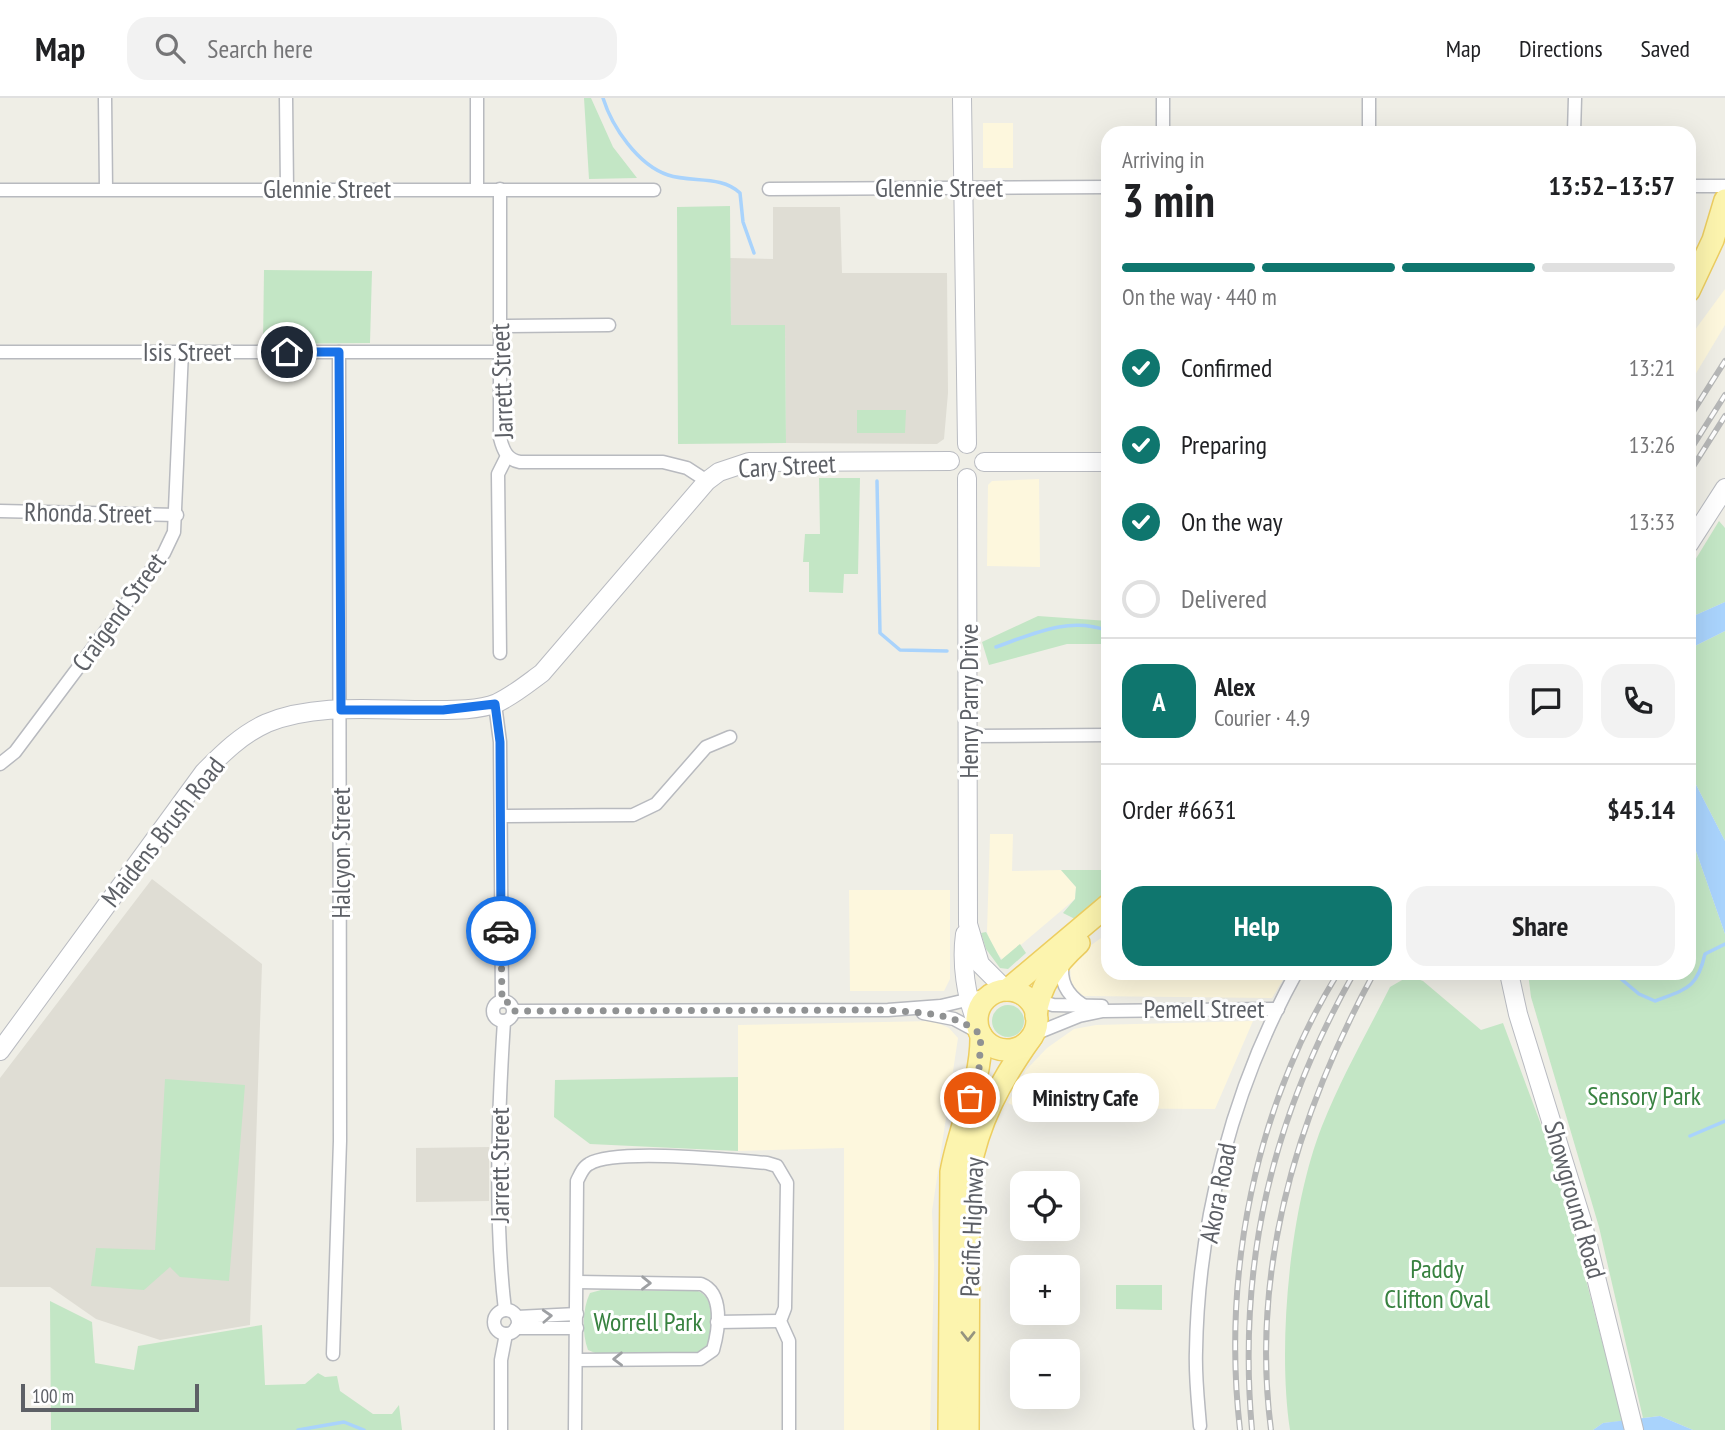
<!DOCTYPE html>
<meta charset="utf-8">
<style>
body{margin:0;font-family:"PT Sans Narrow",sans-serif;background:#f2f2f2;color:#202124;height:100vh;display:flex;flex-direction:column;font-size:26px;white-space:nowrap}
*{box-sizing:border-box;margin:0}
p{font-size:23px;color:#757577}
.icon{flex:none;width:38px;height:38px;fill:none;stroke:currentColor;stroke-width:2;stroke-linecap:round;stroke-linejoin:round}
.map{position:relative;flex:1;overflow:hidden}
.drawer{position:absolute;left:1101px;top:28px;width:595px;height:854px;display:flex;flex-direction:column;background:#fff;border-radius:21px;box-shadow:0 7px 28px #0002}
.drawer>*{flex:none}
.controls{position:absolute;left:1010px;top:1073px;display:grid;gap:14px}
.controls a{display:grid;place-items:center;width:70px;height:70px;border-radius:14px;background:#fff;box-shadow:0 7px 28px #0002;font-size:35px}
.scale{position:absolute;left:21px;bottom:18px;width:178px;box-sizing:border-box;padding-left:7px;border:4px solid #5d6066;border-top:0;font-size:19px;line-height:24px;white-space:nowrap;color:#5d6066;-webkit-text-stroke:5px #fff;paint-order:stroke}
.pin{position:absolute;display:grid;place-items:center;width:60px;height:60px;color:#fff;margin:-30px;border:4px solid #fff;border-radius:50%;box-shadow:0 2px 7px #0007}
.courier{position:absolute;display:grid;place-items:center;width:70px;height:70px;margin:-35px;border:5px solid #1a73e8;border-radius:50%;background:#fff;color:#222;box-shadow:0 2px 9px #0007}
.bubble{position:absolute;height:49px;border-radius:21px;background:#fff;box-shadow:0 7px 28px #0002;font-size:23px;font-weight:700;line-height:49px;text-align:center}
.headline em{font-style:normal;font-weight:700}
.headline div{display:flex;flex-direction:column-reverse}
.headline{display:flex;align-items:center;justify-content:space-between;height:119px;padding:0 21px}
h1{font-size:46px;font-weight:700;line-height:52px}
.bar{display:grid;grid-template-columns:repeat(4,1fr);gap:10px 7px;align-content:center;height:84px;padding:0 21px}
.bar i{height:9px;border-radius:5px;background:#e0e0e0}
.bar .on{background:#0f766e}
.bar p{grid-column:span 4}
.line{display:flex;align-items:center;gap:18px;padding:0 21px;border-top:2px solid #e0e0e0}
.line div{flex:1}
.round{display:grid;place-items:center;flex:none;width:74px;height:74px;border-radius:21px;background:#f2f2f2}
ol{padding:0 21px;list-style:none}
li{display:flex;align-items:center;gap:21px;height:77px}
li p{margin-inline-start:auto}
li .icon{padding:7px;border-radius:50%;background:#0f766e;color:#fff;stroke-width:4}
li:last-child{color:#757577}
li i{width:38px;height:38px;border:4px solid #e0e0e0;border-radius:50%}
.action{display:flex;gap:14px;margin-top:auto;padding:14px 21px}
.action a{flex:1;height:80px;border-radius:21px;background:#0f766e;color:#fff;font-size:28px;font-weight:700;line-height:80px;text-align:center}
.action a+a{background:#f2f2f2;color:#202124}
header{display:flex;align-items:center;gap:42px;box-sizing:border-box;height:98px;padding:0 35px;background:#fff;border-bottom:2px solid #e0e0e0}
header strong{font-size:33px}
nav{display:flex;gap:38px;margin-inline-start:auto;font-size:24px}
.search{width:490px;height:63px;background:#f2f2f2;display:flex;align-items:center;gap:18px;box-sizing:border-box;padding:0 24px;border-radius:21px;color:#757577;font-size:26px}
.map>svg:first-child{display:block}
.commercial{fill:#fdf7dd}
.education{fill:#dfddd4}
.green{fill:#c3e6c5}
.water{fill:#a9d3fc}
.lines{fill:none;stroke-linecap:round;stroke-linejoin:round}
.stream{stroke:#a9d3fc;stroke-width:3.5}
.street-casing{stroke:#b8babf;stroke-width:15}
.secondary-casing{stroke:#b9bbc1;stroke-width:20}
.primary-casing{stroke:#edce61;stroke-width:24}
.street{stroke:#fff;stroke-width:12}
.secondary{stroke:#fff;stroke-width:18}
.primary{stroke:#fcf4ae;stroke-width:21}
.rail-casing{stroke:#b6b7b7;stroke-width:6}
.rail{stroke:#fff;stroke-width:3.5;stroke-dasharray:10;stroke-linecap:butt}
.oneway{stroke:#9ea0a3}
.oneway2{stroke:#95947f}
.done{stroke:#909293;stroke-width:7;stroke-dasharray:0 12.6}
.route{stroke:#1a73e8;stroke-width:9}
.labels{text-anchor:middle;stroke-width:6;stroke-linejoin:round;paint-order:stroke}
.street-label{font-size:26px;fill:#5d6066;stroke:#fff}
.park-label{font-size:26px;fill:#388240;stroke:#fff}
</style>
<header>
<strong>Map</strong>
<div class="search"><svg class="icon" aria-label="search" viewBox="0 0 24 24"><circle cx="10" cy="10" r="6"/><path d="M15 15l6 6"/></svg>Search here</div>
<nav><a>Map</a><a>Directions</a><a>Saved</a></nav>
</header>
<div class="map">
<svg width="1725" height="1332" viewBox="0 0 1725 1332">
<rect width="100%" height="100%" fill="#efeee6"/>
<!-- commercial -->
<g class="commercial">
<rect x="983" y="25" width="30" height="45"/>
<path d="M1725 191V227L1689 287V240Z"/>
<path d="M1039 381 1040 469 987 468 988 387 992 383Z"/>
<path d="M990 736H1013L1012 773 1061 772 1076 789 1075 801 1003 862 993 851 987 834Z"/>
<path d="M849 792H950V881L944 893H850Z"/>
<path d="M1108 835V875H1287L1272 900 1084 898 1075 893 1071 883 1070 869 1076 858Z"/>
<path d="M933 923 949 930 958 940 932 1113 934 1168 930 1332H844V1050L738 1053V927Z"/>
<path d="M1253 923 1215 1011 1019 1010 1008 1005 1026 972 1047 950 1074 931 1096 927Z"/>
</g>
<!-- education -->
<g class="education">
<path d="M773 109H840L842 175H947L948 295 944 341 937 346 786 345 785 227H731L730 160 773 161Z"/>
<path d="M152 781 262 866 250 1227 160 1242 96 1221 50 1189H0V980Z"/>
<path d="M489 1049V1103L416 1104V1050Z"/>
</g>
<!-- green -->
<g class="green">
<path d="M584 0H591L613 49 637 80 589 81Z"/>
<path d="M730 108 731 227H785L786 345 678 346 677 109Z"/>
<path d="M264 172 372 173 370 245 263 246Z"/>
<path d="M857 312H906L905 335H857Z"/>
<path d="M819 380H860L858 476H844L843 495 809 494V464H803L805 436H820Z"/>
<path d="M1719 423 1725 430V504L1689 520V472Z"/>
<path d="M1038 518 1108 523V546H1067L989 567 982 544Z"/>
<path d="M1725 533V743L1689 673V551Z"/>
<path d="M1689 733 1725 836V1332H1693L1660 1318 1643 1320 1599 1129 1531 899 1528 875H1689Z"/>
<path d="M1061 772H1108V795L1075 821 1063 815 1075 801 1076 789Z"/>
<path d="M986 834 1001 862 1020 846 1026 855 1008 871 1000 870 986 851 981 835Z"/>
<path d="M1409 878 1423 883 1481 932 1503 925 1555 1064 1623 1323 1603 1325 1593 1332H1290C1277 1246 1290 1109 1322 1028 1341 980 1367 935 1390 889Z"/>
<circle cx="1008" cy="923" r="16"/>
<path d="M738 979V1053L590 1046 554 1019 555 982Z"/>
<path d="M165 981 245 987 229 1183 180 1179 170 1169 144 1192 91 1188 96 1150 155 1152Z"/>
<path d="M1116 1187H1162V1212L1116 1211Z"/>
<path d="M601 1192 698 1193C717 1202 710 1227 710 1245L698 1256 600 1257 588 1252C582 1236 582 1211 590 1195Z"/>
<path d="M50 1203 92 1224 95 1265 134 1272 138 1248 262 1227 265 1287 305 1286 318 1275 325 1279 337 1278 340 1293 373 1316H392L399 1307 402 1332H51Z"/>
</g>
<!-- water -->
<g class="water">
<path d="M1725 504V533L1689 551V520Z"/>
<path d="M1689 673 1725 743V836L1689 733Z"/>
<path d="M1660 1318 1693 1332H1593L1603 1325Z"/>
</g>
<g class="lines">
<!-- stream -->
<g class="stream">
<path d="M603 0C612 29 638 67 668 77 692 85 721 77 740 95L743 124 754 155"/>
<path d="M877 383 880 535 900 552 947 553"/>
<path d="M996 549C1033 536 1069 518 1108 533"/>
<path d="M1614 875 1639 896 1655 903C1686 891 1697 891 1705 856L1725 846"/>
<path d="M1690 1038 1725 1023"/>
<path d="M298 1332 344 1324 364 1332"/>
</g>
<defs>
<g id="street">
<path d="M105 0 106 91"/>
<path d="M286 0 287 91"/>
<path d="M477 0V90"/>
<path d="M1163 0V35"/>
<path d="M1369 0V35"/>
<path d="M1574 35 1575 0"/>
<path d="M1689 88H1725"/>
<path d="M500 91V340C503 352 507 362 520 364H663L687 370 707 383"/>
<path d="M769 91 1108 89"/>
<path d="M0 92H654"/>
<path d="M500 228 609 227"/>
<path d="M0 254H499"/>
<path d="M0 413 177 417"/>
<path d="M500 555 498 376 507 358"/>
<path d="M495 606 500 644 502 903"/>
<path d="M969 638 1108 637"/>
<path d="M0 666 15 654 164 455 174 434 182 253"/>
<path d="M501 718 633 717 656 706 706 649 730 639"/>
<path d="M1063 864C1059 883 1067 897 1083 907"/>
<path d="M1026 899 1053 907 1102 908"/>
<circle cx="503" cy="913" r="10"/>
<path d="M514 913 888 912 941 908 992 896"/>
<path d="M923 915 954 921 980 935"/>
<path d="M504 923C498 1015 494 1121 505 1212"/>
<path d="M1032 937 1079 918 1103 913 1278 911"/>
<circle cx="506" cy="1224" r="12"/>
<path d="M517 1219 577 1216"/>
<path d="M717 1224 780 1223"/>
<path d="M516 1230H577"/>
<path d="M333 1256 340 1043 339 254"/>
<path d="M577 1262 700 1261 713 1252C719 1231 724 1195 701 1186L578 1184"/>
<path d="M1200 1328C1198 1303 1195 1278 1196 1253 1198 1123 1233 989 1296 875"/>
<path d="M501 1332V1262L506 1236"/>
<path d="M575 1332 577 1083C580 1077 583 1069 589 1066 616 1050 731 1062 767 1065L777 1068 787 1085 785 1210 780 1223 789 1243V1332"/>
</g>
<g id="secondary">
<path d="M962 0 967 346"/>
<path d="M984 364H1108"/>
<path d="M967 380 968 826 980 866 1006 892"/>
<path d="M1689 446 1725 390"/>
<path d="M965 836C961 865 966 899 977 926"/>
<path d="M1509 875 1518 916 1582 1123 1634 1332"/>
<path d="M0 953 204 674C223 655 242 636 267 625 316 605 376 612 428 612 449 612 477 613 497 605 514 597 527 586 542 575L707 383 719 374 749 364 950 363"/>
</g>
<g id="primary">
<path d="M1689 193 1713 142 1725 102"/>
<path d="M1007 892 1108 807"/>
<circle cx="1007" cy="922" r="30"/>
<path d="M1036 918C1039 887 1057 865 1079 845"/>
<path d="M949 1332 951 1074C959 1028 982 984 981 937"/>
<path d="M968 1332 969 1076C978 1024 1001 982 1031 940"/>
</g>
</defs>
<!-- street casing -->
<use href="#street" class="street-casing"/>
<!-- secondary casing -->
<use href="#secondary" class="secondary-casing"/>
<!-- primary casing -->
<use href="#primary" class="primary-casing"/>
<!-- street -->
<use href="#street" class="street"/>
<!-- secondary -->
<use href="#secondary" class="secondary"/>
<!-- primary -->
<use href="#primary" class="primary"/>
<defs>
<g id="rail">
<path d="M1689 320 1725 263"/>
<path d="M1689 354 1725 297"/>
<path d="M1689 375 1725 318"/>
<path d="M1240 1332C1222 1175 1255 1010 1338 875"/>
<path d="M1252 1332C1237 1165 1272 1020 1354 875"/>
<path d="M1271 1332C1250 1171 1298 1015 1374 875"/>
</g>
</defs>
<!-- rail casing -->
<use href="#rail" class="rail-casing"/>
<!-- rail -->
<use href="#rail" class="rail"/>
</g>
<!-- one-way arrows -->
<defs><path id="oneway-chevron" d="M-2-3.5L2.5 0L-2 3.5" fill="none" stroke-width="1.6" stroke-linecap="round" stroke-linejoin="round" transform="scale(1.75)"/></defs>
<g class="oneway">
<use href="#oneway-chevron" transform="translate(646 1185) rotate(1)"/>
<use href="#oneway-chevron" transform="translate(547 1218) rotate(-3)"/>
<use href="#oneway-chevron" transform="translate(618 1261) rotate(179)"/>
</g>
<use class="oneway2" href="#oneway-chevron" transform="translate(968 1238) rotate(90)"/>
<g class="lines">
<!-- done -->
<path class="done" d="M501 833 502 903 510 905 514 913 888 912C920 915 956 914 981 937L979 971 970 1000"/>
<!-- route -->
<path class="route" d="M287 254H339L341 612H443L495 606 500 644 501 833"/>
</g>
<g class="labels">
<!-- street labels -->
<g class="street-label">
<text x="939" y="99">Glennie Street</text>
<text x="327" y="100">Glennie Street</text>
<text x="187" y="263">Isis Street</text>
<text transform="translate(502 283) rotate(-92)" y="9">Jarrett Street</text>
<text transform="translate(787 368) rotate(-3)" y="9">Cary Street</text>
<text transform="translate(88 415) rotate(1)" y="9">Rhonda Street</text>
<text transform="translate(119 514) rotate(-54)" y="9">Craigend Street</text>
<text transform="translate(969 603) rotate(-90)" y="9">Henry Parry Drive</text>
<text transform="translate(163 734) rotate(-52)" y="9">Maidens Brush Road</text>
<text transform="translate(341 755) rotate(-90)" y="9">Halcyon Street</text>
<text x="1204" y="920">Pemell Street</text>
<text transform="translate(500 1067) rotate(-90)" y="9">Jarrett Street</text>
<text transform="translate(1218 1095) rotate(-79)" y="9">Akora Road</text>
<text transform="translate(1575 1102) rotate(74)" y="9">Showground Road</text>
<text transform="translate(972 1129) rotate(-88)" y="9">Pacific Highway</text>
</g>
<!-- park labels -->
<g class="park-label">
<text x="1644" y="1007">Sensory Park</text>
<text x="1437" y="1180">Paddy<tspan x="1437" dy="30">Clifton Oval</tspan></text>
<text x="648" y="1233">Worrell Park</text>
</g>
</g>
</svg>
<div class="controls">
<a><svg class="icon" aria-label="locate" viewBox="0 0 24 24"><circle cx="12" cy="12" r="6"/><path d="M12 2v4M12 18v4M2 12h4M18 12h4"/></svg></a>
<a>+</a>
<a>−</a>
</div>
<div class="scale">100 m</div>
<div class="pin" style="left:970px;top:1000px;background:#ea580c"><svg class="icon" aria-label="bag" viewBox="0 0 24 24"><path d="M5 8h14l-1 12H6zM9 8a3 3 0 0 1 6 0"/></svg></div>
<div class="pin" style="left:287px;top:254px;background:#1f2937"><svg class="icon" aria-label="home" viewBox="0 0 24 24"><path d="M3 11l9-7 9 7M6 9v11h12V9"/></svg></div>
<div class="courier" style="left:501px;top:833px"><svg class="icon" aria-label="car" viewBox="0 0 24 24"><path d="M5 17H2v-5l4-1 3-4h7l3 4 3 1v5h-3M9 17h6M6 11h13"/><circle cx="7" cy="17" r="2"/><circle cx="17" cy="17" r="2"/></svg></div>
<div class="bubble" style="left:1012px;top:975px;width:147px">Ministry Cafe</div>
<section class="drawer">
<div class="headline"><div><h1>3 min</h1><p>Arriving in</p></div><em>13:52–13:57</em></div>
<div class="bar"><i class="on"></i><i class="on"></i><i class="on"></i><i></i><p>On the way · 440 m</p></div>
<ol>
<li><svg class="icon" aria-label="check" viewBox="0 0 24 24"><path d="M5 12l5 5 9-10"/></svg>Confirmed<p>13:21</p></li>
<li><svg class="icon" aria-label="check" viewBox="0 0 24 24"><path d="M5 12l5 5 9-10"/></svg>Preparing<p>13:26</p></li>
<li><svg class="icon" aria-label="check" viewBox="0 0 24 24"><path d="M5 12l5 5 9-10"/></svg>On the way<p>13:33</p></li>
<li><i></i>Delivered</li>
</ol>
<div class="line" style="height:126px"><b class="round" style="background:#0f766e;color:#fff">A</b><div><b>Alex</b><p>Courier · 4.9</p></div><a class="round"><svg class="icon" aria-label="chat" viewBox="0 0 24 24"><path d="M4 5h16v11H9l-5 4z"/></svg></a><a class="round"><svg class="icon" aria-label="phone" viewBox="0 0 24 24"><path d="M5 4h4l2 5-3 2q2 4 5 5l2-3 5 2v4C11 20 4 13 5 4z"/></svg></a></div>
<div class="line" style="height:91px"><div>Order #6631</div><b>$45.14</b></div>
<div class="action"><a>Help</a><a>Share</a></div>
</section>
</div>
